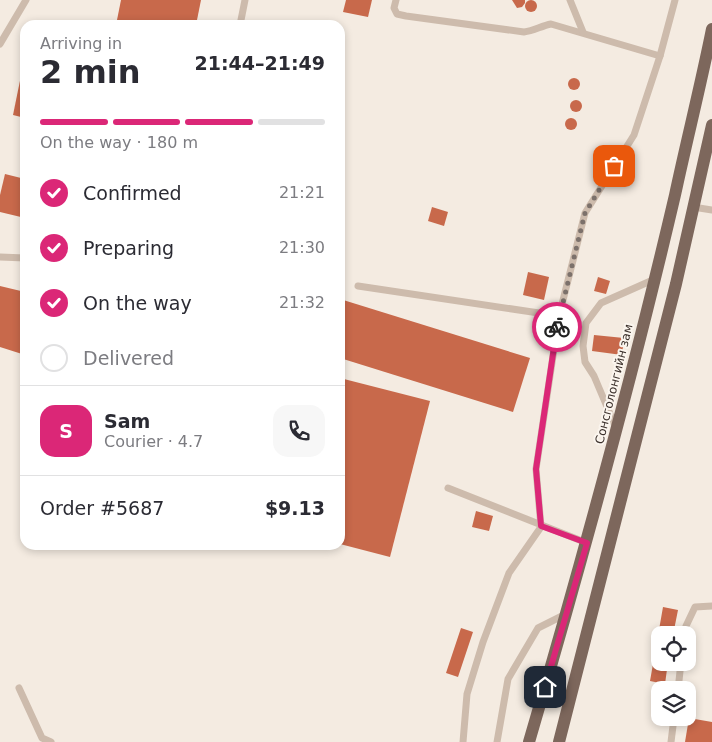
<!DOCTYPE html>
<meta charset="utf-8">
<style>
body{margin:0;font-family:"DejaVu Sans",sans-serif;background:#f7f7f7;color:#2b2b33;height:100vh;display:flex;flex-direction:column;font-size:19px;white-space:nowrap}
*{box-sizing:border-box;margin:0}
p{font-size:16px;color:#7c7c81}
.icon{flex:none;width:28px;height:28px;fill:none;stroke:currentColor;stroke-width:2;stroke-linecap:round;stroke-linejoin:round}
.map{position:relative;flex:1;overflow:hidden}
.side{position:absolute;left:20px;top:20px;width:325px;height:530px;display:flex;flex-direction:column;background:#fff;border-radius:15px;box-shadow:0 2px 8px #0003}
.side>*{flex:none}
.controls{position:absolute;left:651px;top:626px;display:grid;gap:10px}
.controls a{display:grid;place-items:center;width:45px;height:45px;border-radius:10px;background:#fff;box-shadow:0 2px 8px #0003;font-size:25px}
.pin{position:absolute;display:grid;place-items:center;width:42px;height:42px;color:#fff;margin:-21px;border-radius:10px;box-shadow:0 2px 8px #0006}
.courier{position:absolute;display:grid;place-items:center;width:50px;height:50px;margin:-25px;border:4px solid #db2777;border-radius:50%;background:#fff;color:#222;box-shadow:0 1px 6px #0007}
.summary em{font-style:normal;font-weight:800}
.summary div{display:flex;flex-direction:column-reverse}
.summary{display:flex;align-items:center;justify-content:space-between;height:85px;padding:0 20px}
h1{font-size:32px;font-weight:800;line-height:38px}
.bar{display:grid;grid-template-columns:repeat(4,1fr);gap:8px 5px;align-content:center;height:60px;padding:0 20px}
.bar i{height:6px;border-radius:4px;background:#e1e1e2}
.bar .active{background:#db2777}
.bar p{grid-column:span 4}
.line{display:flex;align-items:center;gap:12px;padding:0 20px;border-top:1px solid #e1e1e2}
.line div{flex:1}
.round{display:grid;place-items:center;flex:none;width:52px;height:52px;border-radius:15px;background:#f7f7f7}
ol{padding:0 20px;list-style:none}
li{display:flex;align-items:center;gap:15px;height:55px}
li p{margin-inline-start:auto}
li .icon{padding:5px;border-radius:50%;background:#db2777;color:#fff;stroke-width:4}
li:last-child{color:#7c7c81}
li i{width:28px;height:28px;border:2px solid #e1e1e2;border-radius:50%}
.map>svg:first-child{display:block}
.building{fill:#c8694b}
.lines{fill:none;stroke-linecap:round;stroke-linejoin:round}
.service{stroke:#cdbbac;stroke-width:7}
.primary{stroke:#7d675c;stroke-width:12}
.done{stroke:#7c716b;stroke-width:5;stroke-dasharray:0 9}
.route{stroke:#db2777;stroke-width:6}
.labels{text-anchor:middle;stroke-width:4;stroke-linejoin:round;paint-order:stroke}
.street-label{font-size:12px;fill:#3b302b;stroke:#fbf5ee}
</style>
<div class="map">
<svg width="712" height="742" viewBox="0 0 712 742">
<rect width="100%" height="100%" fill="#f4ebe1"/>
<!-- building -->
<g class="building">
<circle cx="531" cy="6" r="6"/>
<path d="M121 0H201L196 25H116Z"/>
<path d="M346 0H372L368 17 343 12Z"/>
<path d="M512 0H525V3L522 7 517 8Z"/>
<path d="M24 61H25V118L13 115Z"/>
<circle cx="574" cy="84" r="6"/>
<circle cx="576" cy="106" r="6"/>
<circle cx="571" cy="124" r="6"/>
<path d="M5 174 25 179V218L0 212V195Z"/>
<path d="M432 207 448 212 444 226 428 221Z"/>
<path d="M528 272 549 277 544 300 523 295Z"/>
<path d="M598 277 610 281 606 294 594 291Z"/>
<path d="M0 286 25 292 22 354 0 347Z"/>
<path d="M340 299 530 358 513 412 340 358Z"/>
<path d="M594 335 624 338 622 355 592 351Z"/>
<path d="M340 378 430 401 390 557 340 544Z"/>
<path d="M476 511 493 516 489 531 472 527Z"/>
<path d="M663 607 678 610 673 635H660V662H668L665 684 650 681Z"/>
<path d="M461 628 473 632 458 677 446 673Z"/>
<path d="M689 718 712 722V742H685Z"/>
</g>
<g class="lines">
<!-- service -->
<g class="service">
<path d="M396 0 394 8 397 14 406 16 524 32C534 31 541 26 551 24L660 56"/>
<path d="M570 0 583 32"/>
<path d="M240 25 245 0"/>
<path d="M0 44 26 0"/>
<path d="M693 207 712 210"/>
<path d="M0 257 25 258"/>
<path d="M358 286 559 316"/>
<path d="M616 428 594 376 585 362 583 346 586 323 601 303 655 279"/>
<path d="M448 488 587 543"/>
<path d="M685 635 686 626 695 607 712 606"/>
<path d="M19 688 42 738 51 742"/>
<path d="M678 690 681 662"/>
<path d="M463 742 467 694 483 642 509 573 541 527 536 469 559 316 585 213 634 135 660 56 675 0"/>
<path d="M497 742 508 679 538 628 566 614"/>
<path d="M671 742 674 718"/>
</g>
<!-- primary -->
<g class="primary">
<path d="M529 742C582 561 632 379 675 195 687 139 701 84 712 29"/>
<path d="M559 742 676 284 712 125"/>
</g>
</g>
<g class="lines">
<!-- done -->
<path class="done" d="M557 327 585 213 614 166"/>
<!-- route -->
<path class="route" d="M545 687 587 543 541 526 536 469 557 327"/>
</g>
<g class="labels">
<!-- street labels -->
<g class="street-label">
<text transform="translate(614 384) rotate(-76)" y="4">Сонсголонгийн зам</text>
</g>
</g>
</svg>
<div class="controls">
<a><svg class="icon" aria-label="locate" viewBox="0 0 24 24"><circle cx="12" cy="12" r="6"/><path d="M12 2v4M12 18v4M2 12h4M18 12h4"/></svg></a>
<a><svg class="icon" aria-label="layers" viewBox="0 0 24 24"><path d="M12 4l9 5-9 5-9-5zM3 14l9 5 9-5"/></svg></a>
</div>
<div class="pin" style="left:614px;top:166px;background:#ea580c"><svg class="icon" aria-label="bag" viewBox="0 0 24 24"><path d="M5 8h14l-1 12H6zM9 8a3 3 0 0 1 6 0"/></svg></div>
<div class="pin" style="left:545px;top:687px;background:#1f2937"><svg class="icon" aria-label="home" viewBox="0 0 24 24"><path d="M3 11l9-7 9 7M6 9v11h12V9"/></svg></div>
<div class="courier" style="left:557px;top:327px"><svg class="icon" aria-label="bike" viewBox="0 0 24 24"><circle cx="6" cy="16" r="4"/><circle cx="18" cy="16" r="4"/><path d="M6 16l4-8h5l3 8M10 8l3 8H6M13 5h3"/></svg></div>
<section class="side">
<div class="summary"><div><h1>2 min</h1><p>Arriving in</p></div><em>21:44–21:49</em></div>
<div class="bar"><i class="active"></i><i class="active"></i><i class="active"></i><i></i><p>On the way · 180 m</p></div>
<ol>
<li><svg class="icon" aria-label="check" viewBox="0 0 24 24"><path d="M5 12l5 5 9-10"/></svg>Confirmed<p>21:21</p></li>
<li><svg class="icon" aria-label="check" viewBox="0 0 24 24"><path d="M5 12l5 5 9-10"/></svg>Preparing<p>21:30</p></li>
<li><svg class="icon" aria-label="check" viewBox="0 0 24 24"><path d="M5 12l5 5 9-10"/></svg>On the way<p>21:32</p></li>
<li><i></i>Delivered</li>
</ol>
<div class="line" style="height:90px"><b class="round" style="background:#db2777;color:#fff">S</b><div><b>Sam</b><p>Courier · 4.7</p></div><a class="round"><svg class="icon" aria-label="phone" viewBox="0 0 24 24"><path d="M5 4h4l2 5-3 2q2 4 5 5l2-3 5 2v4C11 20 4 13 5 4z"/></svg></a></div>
<div class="line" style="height:65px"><div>Order #5687</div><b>$9.13</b></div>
</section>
</div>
